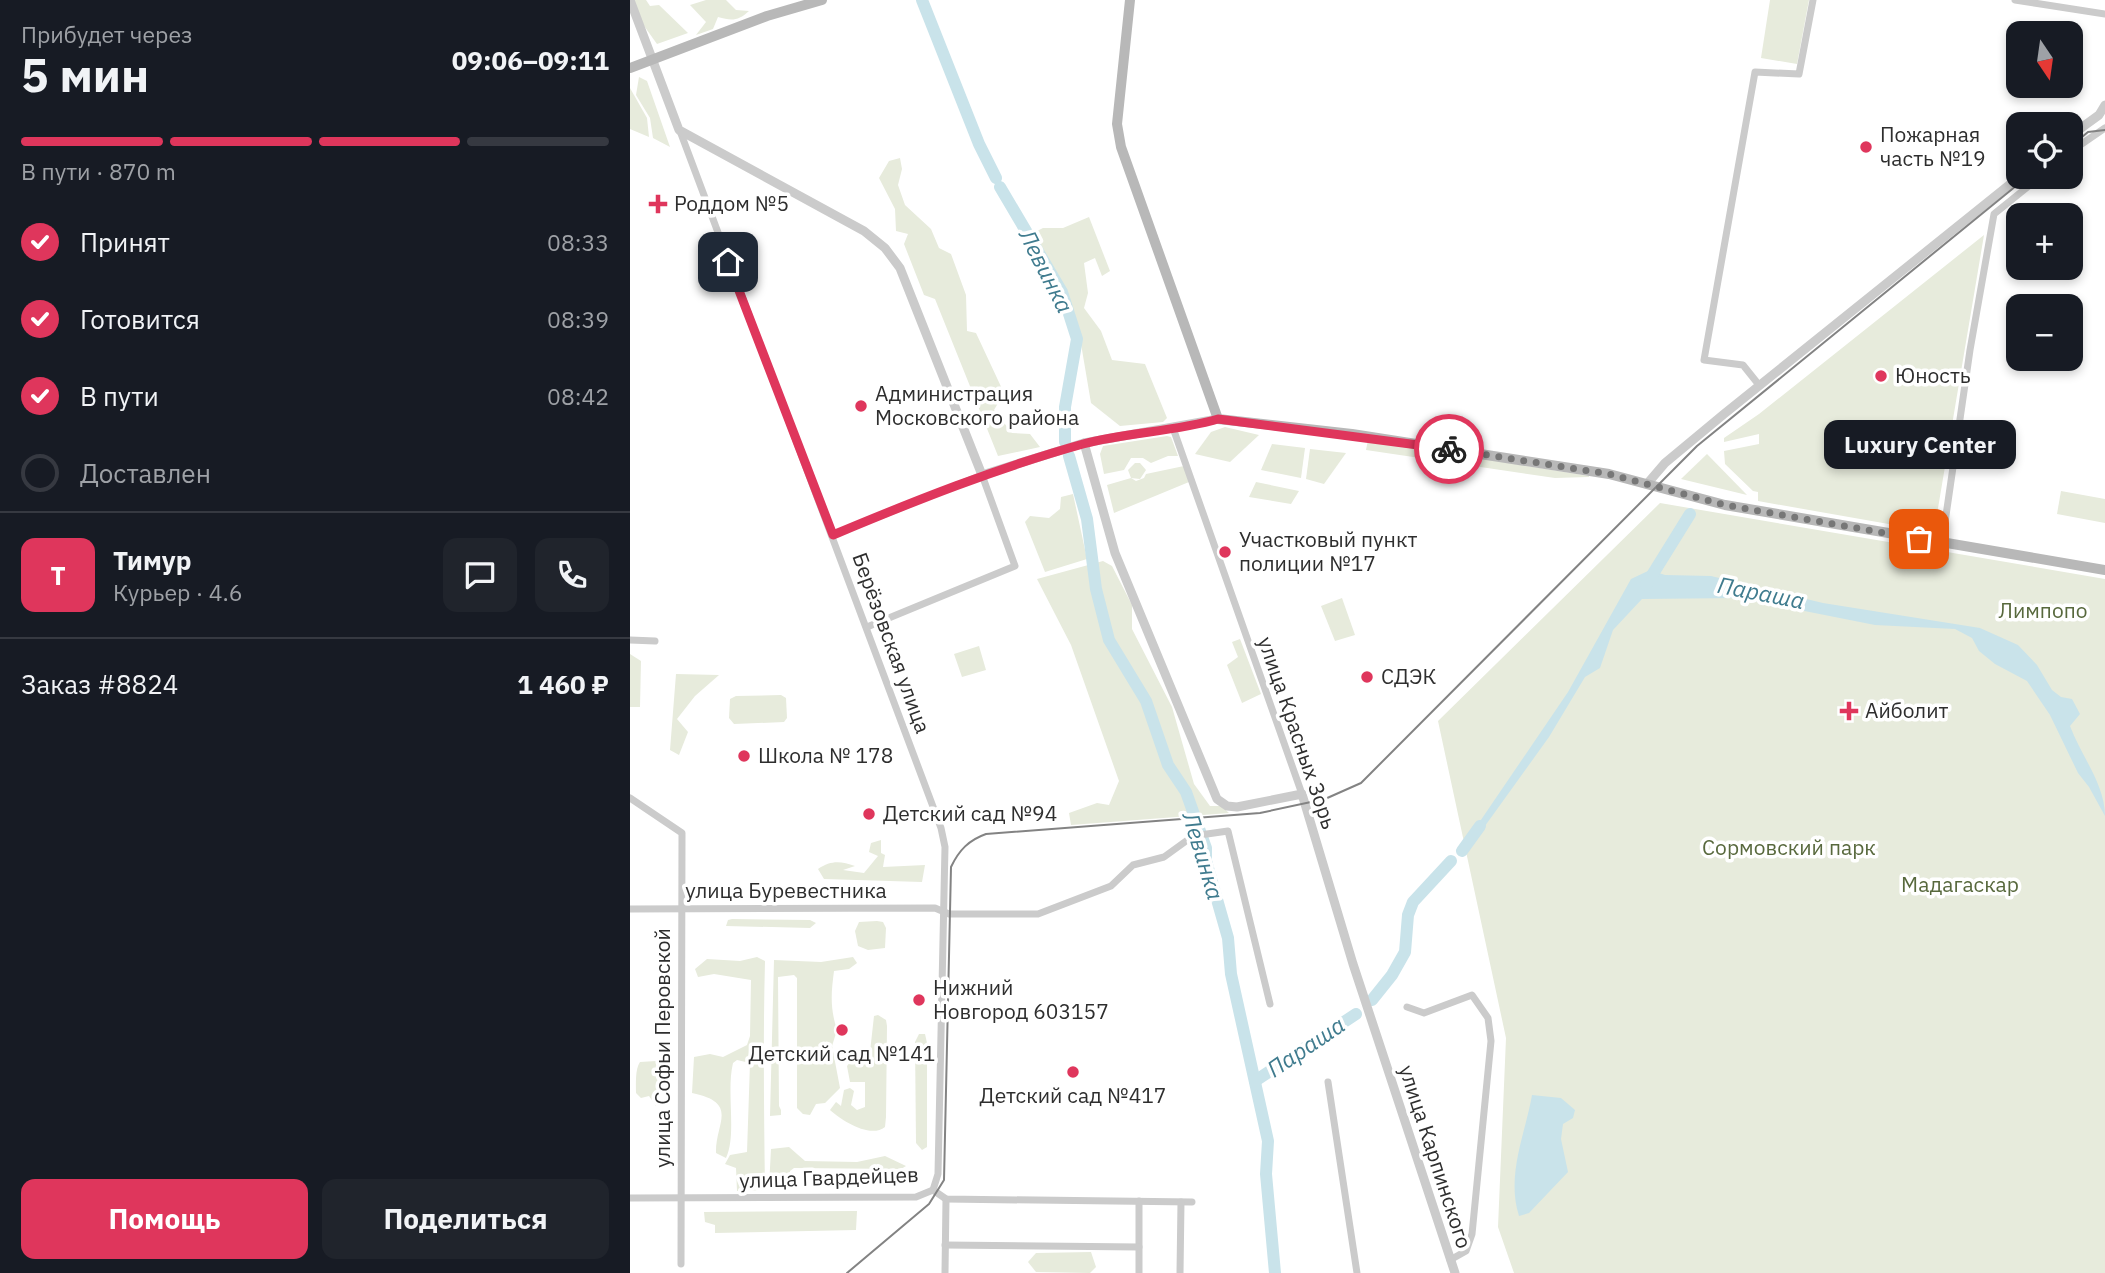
<!DOCTYPE html>
<html lang="ru">
<meta charset="utf-8">
<style>
body{margin:0;font-family:"IBM Plex Sans",sans-serif;background:#20242c;color:#f1f3f6;height:100vh;display:flex;flex-direction:column;font-size:26px;white-space:nowrap}
*{box-sizing:border-box;margin:0}
p{font-size:23px;color:#9ea1a6}
.icon{flex:none;width:38px;height:38px;fill:none;stroke:currentColor;stroke-width:2;stroke-linecap:round;stroke-linejoin:round}
.map{position:relative;flex:1;overflow:hidden}
.details{display:flex;flex-direction:column;background:#171b24;width:630px}
.details>*{flex:none}
.needle{width:46px;rotate:167deg}
.buttons{position:absolute;left:1376px;top:21px;display:grid;gap:14px}
.buttons a{display:grid;place-items:center;width:77px;height:77px;border-radius:14px;background:#171b24;box-shadow:0 4px 10px #0003;font-size:35px}
.pin{position:absolute;display:grid;place-items:center;width:60px;height:60px;color:#fff;margin:-30px;border-radius:14px;box-shadow:0 4px 10px #0006}
.courier{position:absolute;display:grid;place-items:center;width:70px;height:70px;margin:-35px;border:5px solid #df365c;border-radius:50%;background:#fff;color:#222;box-shadow:0 2px 9px #0007}
.bubble{position:absolute;height:49px;border-radius:14px;background:#171b24;box-shadow:0 4px 10px #0003;font-size:23px;font-weight:700;line-height:49px;text-align:center}
.headline em{font-style:normal;font-weight:700}
.headline div{display:flex;flex-direction:column-reverse}
.headline{display:flex;align-items:center;justify-content:space-between;height:119px;padding:0 21px}
h1{font-size:46px;font-weight:700;line-height:52px}
.bar{display:grid;grid-template-columns:repeat(4,1fr);gap:10px 7px;align-content:center;height:84px;padding:0 21px}
.bar i{height:9px;border-radius:5px;background:#363941}
.bar .active{background:#df365c}
.bar p{grid-column:span 4}
.line{display:flex;align-items:center;gap:18px;padding:0 21px;border-top:2px solid #363941}
.line div{flex:1}
.round{display:grid;place-items:center;flex:none;width:74px;height:74px;border-radius:14px;background:#20242c}
ol{padding:0 21px;list-style:none}
li{display:flex;align-items:center;gap:21px;height:77px}
li p{margin-inline-start:auto}
li .icon{padding:7px;border-radius:50%;background:#df365c;color:#fff;stroke-width:4}
li:last-child{color:#9ea1a6}
li i{width:38px;height:38px;border:4px solid #363941;border-radius:50%}
.action{display:flex;gap:14px;margin-top:auto;padding:14px 21px}
.action a{flex:1;height:80px;border-radius:14px;background:#df365c;color:#fff;font-size:28px;font-weight:700;line-height:80px;text-align:center}
.action a+a{background:#20242c;color:#f1f3f6}
main{display:flex;flex:1;min-height:0}
.map>svg:first-child{display:block}
.green{fill:#e7ebdc}
.water{fill:#c9e3ea}
.lines{fill:none;stroke-linecap:round;stroke-linejoin:round}
.river{stroke:#c9e3ea;stroke-width:12}
.minor{stroke:#cbcbcb;stroke-width:7}
.tertiary{stroke:#cbcbcb;stroke-width:9}
.secondary{stroke:#b8b8b8;stroke-width:10}
.tram{stroke:#838383;stroke-width:2}
.done{stroke:#777;stroke-width:7;stroke-dasharray:0 12.6}
.route{stroke:#df365c;stroke-width:9}
.poi-dot{fill:#df365c;stroke:#fff;stroke-width:2.5}
.labels{text-anchor:middle;stroke-width:7;stroke-linejoin:round;paint-order:stroke}
.poi-label{font-size:21px;fill:#2e2e2e;stroke:#fff;text-anchor:start}
.park-label{font-size:21px;fill:#58693d;stroke:#fff}
.street-label{font-size:21px;fill:#2e2e2e;stroke:#fff}
.water-label{font-size:23px;font-style:italic;fill:#3f7b8e;stroke:#fff}
</style>
<main>
<section class="details">
<div class="headline"><div><h1>5 мин</h1><p>Прибудет через</p></div><em>09:06–09:11</em></div>
<div class="bar"><i class="active"></i><i class="active"></i><i class="active"></i><i></i><p>В пути · 870 m</p></div>
<ol>
<li><svg class="icon" aria-label="check" viewBox="0 0 24 24"><path d="M5 12l5 5 9-10"/></svg>Принят<p>08:33</p></li>
<li><svg class="icon" aria-label="check" viewBox="0 0 24 24"><path d="M5 12l5 5 9-10"/></svg>Готовится<p>08:39</p></li>
<li><svg class="icon" aria-label="check" viewBox="0 0 24 24"><path d="M5 12l5 5 9-10"/></svg>В пути<p>08:42</p></li>
<li><i></i>Доставлен</li>
</ol>
<div class="line" style="height:126px"><b class="round" style="background:#df365c;color:#fff">Т</b><div><b>Тимур</b><p>Курьер · 4.6</p></div><a class="round"><svg class="icon" aria-label="chat" viewBox="0 0 24 24"><path d="M4 5h16v11H9l-5 4z"/></svg></a><a class="round"><svg class="icon" aria-label="phone" viewBox="0 0 24 24"><path d="M5 4h4l2 5-3 2q2 4 5 5l2-3 5 2v4C11 20 4 13 5 4z"/></svg></a></div>
<div class="line" style="height:91px"><div>Заказ #8824</div><b>1 460 ₽</b></div>
<div class="action"><a>Помощь</a><a>Поделиться</a></div>
</section>
<div class="map">
<svg width="1475" height="1273" viewBox="0 0 1475 1273">
<rect width="100%" height="100%" fill="#fff"/>
<!-- green -->
<g class="green">
<path d="M3 0H16L20 6 29 5 58 33 27 44 12 23Z"/>
<path d="M76 0H96L106 10 119 11C108 21 102 21 88 17L83 29 66 35 76 22 60 5Z"/>
<path d="M1140 0H1179L1167 64 1131 58Z"/>
<path d="M9 77 17 81 40 147 23 138 20 118 6 95Z"/>
<path d="M0 88 17 118 19 137 0 129Z"/>
<path d="M270 158 272 169 268 185 275 205 301 229 309 248 321 254 336 295 337 331 346 333 374 393 364 410 382 433 400 434 410 447 368 456 305 299 294 295 274 244 278 234 266 231 265 209 249 178 259 161Z"/>
<path d="M459 217 480 271 472 276 465 258 454 263 458 293 454 308 471 331 482 360 515 364 537 418 533 422 490 426 461 403 450 338 435 291 401 234 413 228H433Z"/>
<path d="M1354 235 1304 532 1128 501V492L1123 491 1095 464 1094 451 1129 444V434L1094 442V438L1129 414Z"/>
<path d="M595 427 629 435 600 462 565 454 581 432Z"/>
<path d="M537 436 541 437 548 456H538L521 463 513 458H501L494 470 474 474 470 454 473 446Z"/>
<path d="M738 440 959 476V477L925 478 736 450Z"/>
<path d="M642 444 675 448 671 478 631 470Z"/>
<path d="M680 449 716 453 694 484 676 479Z"/>
<path d="M1077 454 1117 495 1051 479Z"/>
<path d="M505 463H510L516 470 510 479 501 478 506 481 514 478 516 474 554 466 559 482 484 513 477 485 501 478 498 470Z"/>
<path d="M626 482 669 491 661 504 619 497Z"/>
<path d="M1431 491 1475 499V523L1427 514Z"/>
<path d="M443 494 457 559 415 572 395 522 400 516 419 518 430 509 431 497Z"/>
<path d="M1030 503 1475 579V1273H884L868 1227 876 1038 808 721Z"/>
<path d="M473 561 482 566 502 605V629L542 707 564 784 580 806H591L599 813 441 825 439 813 467 803 479 805 489 781 441 645 407 579Z"/>
<path d="M712 598 725 635 705 641 691 606Z"/>
<path d="M610 639 631 694 612 703 597 665 608 657 602 642Z"/>
<path d="M349 646 356 670 332 677 324 654Z"/>
<path d="M0 654 11 661 10 707H0Z"/>
<path d="M46 674 89 675 65 696 47 719 58 732 49 755 40 750Z"/>
<path d="M151 695 156 698 157 718 154 722 104 724 99 718 100 699 106 696Z"/>
<path d="M251 840V853L255 855 253 867 295 865 292 882 194 879 188 869C201 860 211 861 225 866L213 870 234 873 248 856 239 852 241 843Z"/>
<path d="M102 919 180 920 186 923 180 928 96 926 98 920Z"/>
<path d="M247 921 253 922 256 928 255 948 238 950 228 946 225 931 229 922Z"/>
<path d="M127 957 135 961C133 1036 134 1113 135 1190L107 1191 106 1168 95 1164 100 1155 117 1152 120 1063 107 1060 103 1063C96 1092 107 1135 96 1158L86 1153C85 1123 110 1103 62 1093L64 1057 80 1054 93 1057 117 1045 120 1036 121 980 84 974 68 977 65 969 77 959 110 961Z"/>
<path d="M223 957 227 963 219 969 204 971C201 994 200 1008 207 1030L202 1046 210 1088 195 1103 186 1104 180 1115 173 1114 167 1108V978L164 975 148 977 149 1106 151 1110V1115L140 1116 144 960 191 962Z"/>
<path d="M248 1015 256 1020 257 1026 256 1117 255 1127C240 1139 211 1120 200 1110L206 1102 211 1106 214 1090 220 1088 224 1091 221 1105 227 1110 235 1107V1082H220L217 1066 227 1054 240 1052 244 1016Z"/>
<path d="M289 1034H295L297 1043V1147L292 1150 286 1143 285 1042Z"/>
<path d="M26 1061 29 1090 26 1106 19 1096 11 1098 6 1093C6 1084 5 1069 10 1062Z"/>
<path d="M159 1147 175 1161 227 1162 255 1156 276 1166 271 1169 164 1168 160 1171V1188L139 1187 141 1149Z"/>
<path d="M227 1211 226 1230 85 1233V1225L75 1222 74 1212Z"/>
<path d="M461 1252 466 1267 460 1273 406 1272 398 1262 406 1253Z"/>
</g>
<!-- water -->
<g class="water">
<path d="M1020 570 1035 575 1081 576 1193 603 1350 628 1388 645 1407 665 1422 690 1431 697 1442 699 1450 714 1440 726C1451 756 1475 784 1475 816L1459 787 1448 773 1420 715 1397 681 1365 664 1349 651 1342 638 1325 629 1245 625 1109 598 1012 599 983 630 970 668 955 677 919 737 842 844 840 836 938 692 1001 579Z"/>
<path d="M902 1095 931 1098 945 1110 943 1118 933 1124 931 1139 938 1172 899 1213 889 1216C876 1175 895 1135 902 1095Z"/>
</g>
<g class="lines">
<!-- river -->
<g class="river">
<path d="M292 0 349 144 366 178"/>
<path d="M370 187 432 292 447 339 435 407V442"/>
<path d="M439 456 457 519 466 589 479 640 516 701 538 765 556 792 576 848V861L598 938 601 974 638 1141 636 1174 645 1273"/>
<path d="M1016 585 1060 514"/>
<path d="M832 851 850 826"/>
<path d="M742 1000 762 975 775 952 778 915 783 902 821 861"/>
<path d="M625 1081 726 1014"/>
</g>
<!-- minor -->
<g class="minor">
<path d="M1385 0 1475 14"/>
<path d="M50 131 311 828 315 847 308 1174 303 1190"/>
<path d="M1440 152 1475 128"/>
<path d="M1129 385 1113 365 1074 360 1125 72 1169 74 1183 0"/>
<path d="M543 428 672 794"/>
<path d="M203 535 352 475 385 566 237 627"/>
<path d="M1312 543 1340 350 1364 214 1410 177"/>
<path d="M0 640 25 641"/>
<path d="M0 798 52 833 51 1264"/>
<path d="M0 909 305 908 319 914H408L481 886 503 865 534 857 563 836 598 831 640 1004"/>
<path d="M777 1007 794 1013 842 995 858 1018 861 1041 842 1234 836 1251 820 1260"/>
<path d="M698 1082 727 1273"/>
<path d="M303 1190 316 1199 562 1202"/>
<path d="M0 1198 286 1197 303 1190"/>
<path d="M509 1201V1273"/>
<path d="M315 1245 509 1247"/>
<path d="M315 1273 316 1199"/>
<path d="M550 1273 551 1202"/>
</g>
<!-- tertiary -->
<g class="tertiary">
<path d="M0 0 49 130 234 231 255 248 270 268 352 475 454 443 588 419"/>
<path d="M1440 136 1469 115 1475 105"/>
<path d="M454 443 485 553 587 799 597 806 607 807 672 794 723 964 825 1273"/>
<path d="M1017 484 1035 463 1094 414 1389 177"/>
</g>
<!-- secondary -->
<g class="secondary">
<path d="M500 0 487 124 491 147 588 419 722 434 979 474 1095 505 1475 570"/>
<path d="M0 68 137 16 192 0"/>
</g>
<!-- tram -->
<g class="tram">
<path d="M1440 147 1458 132 1475 130"/>
<path d="M217 1273 299 1204 314 1180 321 867C329 850 339 840 356 834L630 813 695 799 731 783 1067 446 1397 177"/>
</g>
</g>
<g class="lines">
<!-- done -->
<path class="done" d="M819 449 979 474 1095 505 1289 539"/>
<!-- route -->
<path class="route" d="M98 262 203 535C284 501 367 468 453 444 497 432 544 432 588 419L819 449"/>
</g>
<!-- markers -->
<g class="poi-dot">
<circle cx="1236" cy="147" r="7"/>
<path d="M24.5 193.5h7v7h7v7h-7v7h-7v-7h-7v-7h7z"/>
<circle cx="1251" cy="376" r="7"/>
<circle cx="231" cy="406" r="7"/>
<circle cx="595" cy="552" r="7"/>
<circle cx="737" cy="677" r="7"/>
<path d="M1215.5 700.5h7v7h7v7h-7v7h-7v-7h-7v-7h7z"/>
<circle cx="114" cy="756" r="7"/>
<circle cx="239" cy="814" r="7"/>
<circle cx="289" cy="1000" r="7"/>
<circle cx="212" cy="1030" r="7"/>
<circle cx="443" cy="1072" r="7"/>
</g>
<g class="labels">
<!-- poi labels -->
<g class="poi-label">
<text x="1250" y="142">Пожарная<tspan x="1250" dy="24">часть №19</tspan></text>
<text x="44" y="211">Роддом №5</text>
<text x="1265" y="383">Юность</text>
<text x="245" y="401">Администрация<tspan x="245" dy="24">Московского района</tspan></text>
<text x="609" y="547">Участковый пункт<tspan x="609" dy="24">полиции №17</tspan></text>
<text x="751" y="684">СДЭК</text>
<text x="1235" y="718">Айболит</text>
<text x="128" y="763">Школа № 178</text>
<text x="253" y="821">Детский сад №94</text>
<text x="303" y="995">Нижний<tspan x="303" dy="24">Новгород 603157</tspan></text>
<text x="212" y="1061" text-anchor="middle">Детский сад №141</text>
<text x="443" y="1103" text-anchor="middle">Детский сад №417</text>
</g>
<!-- park labels -->
<g class="park-label">
<text x="1413" y="618">Лимпопо</text>
<text x="1159" y="855">Сормовский парк</text>
<text x="1330" y="892">Мадагаскар</text>
</g>
<!-- street labels -->
<g class="street-label">
<text transform="translate(261 643) rotate(70)" y="7">Берёзовская улица</text>
<text transform="translate(667 733) rotate(71)" y="7">улица Красных Зорь</text>
<text x="156" y="898">улица Буревестника</text>
<text transform="translate(33 1048) rotate(-90)" y="7">улица Софьи Перовской</text>
<text transform="translate(805 1157) rotate(72)" y="7">улица Карпинского</text>
<text transform="translate(199 1178) rotate(-2)" y="7">улица Гвардейцев</text>
</g>
<!-- water labels -->
<g class="water-label">
<text transform="translate(416 271) rotate(63)" y="8">Левинка</text>
<text transform="translate(1131 593) rotate(11)" y="8">Параша</text>
<text transform="translate(573 856) rotate(73)" y="8">Левинка</text>
<text transform="translate(676 1047) rotate(-34)" y="8">Параша</text>
</g>
</g>
</svg>
<div class="buttons">
<a><svg class="needle" viewBox="-14 -14 28 28"><path d="M0-13l5 13h-10z" fill="#e53935"/><path d="M0 13l5-13h-10z" fill="#9ea1a6"/></svg></a>
<a><svg class="icon" aria-label="locate" viewBox="0 0 24 24"><circle cx="12" cy="12" r="6"/><path d="M12 2v4M12 18v4M2 12h4M18 12h4"/></svg></a>
<a>+</a>
<a>−</a>
</div>
<div class="pin" style="left:1289px;top:539px;background:#ea580c"><svg class="icon" aria-label="bag" viewBox="0 0 24 24"><path d="M5 8h14l-1 12H6zM9 8a3 3 0 0 1 6 0"/></svg></div>
<div class="pin" style="left:98px;top:262px;background:#1f2937"><svg class="icon" aria-label="home" viewBox="0 0 24 24"><path d="M3 11l9-7 9 7M6 9v11h12V9"/></svg></div>
<div class="courier" style="left:819px;top:449px"><svg class="icon" aria-label="bike" viewBox="0 0 24 24"><circle cx="6" cy="16" r="4"/><circle cx="18" cy="16" r="4"/><path d="M6 16l4-8h5l3 8M10 8l3 8H6M13 5h3"/></svg></div>
<div class="bubble" style="left:1194px;top:420px;width:192px">Luxury Center</div>
</div>
</main>
